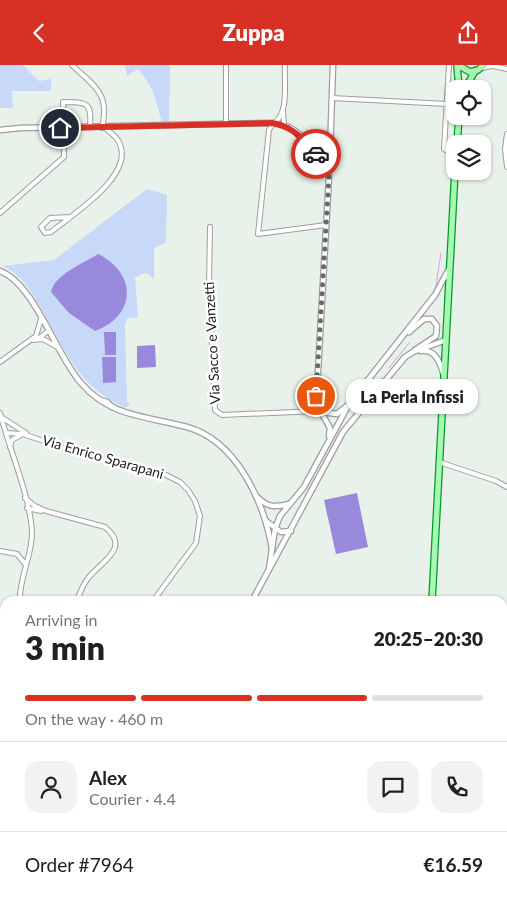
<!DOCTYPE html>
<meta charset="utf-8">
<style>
body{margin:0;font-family:Lato,sans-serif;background:#f2f2f2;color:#202124;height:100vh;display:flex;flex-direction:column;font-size:19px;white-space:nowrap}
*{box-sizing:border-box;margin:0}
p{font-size:16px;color:#757577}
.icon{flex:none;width:28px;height:28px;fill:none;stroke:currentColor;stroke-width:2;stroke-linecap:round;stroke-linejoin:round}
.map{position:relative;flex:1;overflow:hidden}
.drawer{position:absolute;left:0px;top:531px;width:508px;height:311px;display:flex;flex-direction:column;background:#fff;border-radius:15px 15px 0 0;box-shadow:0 1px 4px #0004}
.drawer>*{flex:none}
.tools{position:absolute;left:446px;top:15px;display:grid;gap:10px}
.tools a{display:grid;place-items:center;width:45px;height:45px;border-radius:10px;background:#fff;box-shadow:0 1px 4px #0004;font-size:25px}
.pin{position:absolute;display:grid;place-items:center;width:42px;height:42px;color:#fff;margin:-21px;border:2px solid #fff;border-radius:50%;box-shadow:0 1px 5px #0007}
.courier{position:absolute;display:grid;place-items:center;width:50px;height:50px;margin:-25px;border:4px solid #d93025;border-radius:50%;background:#fff;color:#222;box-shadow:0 1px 6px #0007}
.bubble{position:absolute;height:35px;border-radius:15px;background:#fff;box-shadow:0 1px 4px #0004;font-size:16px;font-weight:800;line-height:35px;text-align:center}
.summary em{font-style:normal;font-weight:800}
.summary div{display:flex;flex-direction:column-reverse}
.summary{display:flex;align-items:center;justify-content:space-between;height:85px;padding:0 25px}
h1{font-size:32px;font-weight:800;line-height:38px}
.bar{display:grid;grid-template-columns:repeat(4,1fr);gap:8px 5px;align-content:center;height:60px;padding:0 25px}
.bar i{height:6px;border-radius:4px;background:#e0e0e0}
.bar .on{background:#d93025}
.bar p{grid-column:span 4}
.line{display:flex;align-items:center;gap:12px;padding:0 25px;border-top:1px solid #e0e0e0}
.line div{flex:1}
.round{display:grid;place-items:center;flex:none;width:52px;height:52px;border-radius:15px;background:#f2f2f2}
header{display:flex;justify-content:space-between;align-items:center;height:65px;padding:0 25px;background:#d93025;color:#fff;font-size:22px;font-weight:800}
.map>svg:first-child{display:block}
.park{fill:#c7d8f8}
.pitch{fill:#9989dc}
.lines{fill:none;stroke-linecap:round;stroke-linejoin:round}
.stream{stroke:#d2aadc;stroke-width:1}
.minor-casing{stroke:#9e9e9e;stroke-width:6}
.tertiary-casing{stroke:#9e9e9e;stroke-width:7}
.primary-casing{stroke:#069829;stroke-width:8}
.minor{stroke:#fff;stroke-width:4}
.tertiary{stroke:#fff;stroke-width:4.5}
.primary{stroke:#a5f9b1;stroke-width:5.5}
.done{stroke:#676a67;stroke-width:5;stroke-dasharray:0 9}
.route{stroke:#d93025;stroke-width:6}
.labels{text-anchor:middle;stroke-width:5;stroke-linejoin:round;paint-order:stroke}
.street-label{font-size:14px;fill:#212121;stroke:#fff}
</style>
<header><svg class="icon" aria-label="back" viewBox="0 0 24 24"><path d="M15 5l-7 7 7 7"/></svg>Zuppa<svg class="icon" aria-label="share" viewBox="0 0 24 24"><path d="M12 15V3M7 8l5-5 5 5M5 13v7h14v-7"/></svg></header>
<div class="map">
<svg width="507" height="842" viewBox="0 0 507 842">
<rect width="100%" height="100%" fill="#e8f1ea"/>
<!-- park -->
<g class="park">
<path d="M0 0H23L39 16 51 14V26H12L13 43H0Z"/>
<path d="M125 0H170L169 57 162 58C156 34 154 23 138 4L127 11Z"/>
<path d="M147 124 167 130 166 177 154 183V215L149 209 144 208 135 213 138 252 128 253 125 259 127 337 130 339 126 343C80 324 66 287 43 246 32 227 23 211 3 201L54 195Z"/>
<path d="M5 829V838H54L57 842H0V830Z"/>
</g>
<!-- pitch -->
<g class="pitch">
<path d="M98 189C137 208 137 251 95 266L69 248 51 227C55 209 84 198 98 189Z"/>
<path d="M104 267H116V290H105Z"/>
<path d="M155 280 156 302 137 303V281Z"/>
<path d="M102 292H116V317L103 318Z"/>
<path d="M357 428 368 482 336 489 324 435Z"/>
</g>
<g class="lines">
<!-- stream -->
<g class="stream">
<path d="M452 51 455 7"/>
<path d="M435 226 441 188"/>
<path d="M389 303 409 278"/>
<path d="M364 335 382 313"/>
</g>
<defs>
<g id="minor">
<path d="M72 0C95 22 110 28 102 63"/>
<path d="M226 0V59"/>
<path d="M285 0C284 14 288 41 279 53 275 58 272 59 269 65L258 169 326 160"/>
<path d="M449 0 444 84 449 87 455 84"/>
<path d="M481 3 493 1 507 4"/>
<path d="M332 33 447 39"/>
<path d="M283 46 284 60"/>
<path d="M507 69 505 84 507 102"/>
<path d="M0 148 64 92 63 37C87 37 92 37 90 62"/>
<path d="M70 152 50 153 41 162 45 168 51 167C73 149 136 110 119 77 116 71 110 67 105 63"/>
<path d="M210 162 209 222 215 345 222 350 319 346"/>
<path d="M38 274 48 266"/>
<path d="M33 275 43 274 57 282"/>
<path d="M0 297 36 271 41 254"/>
<path d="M0 348C9 383 31 434 32 468 32 492 19 512 20 536"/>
<path d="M1 352 26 368"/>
<path d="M6 368 23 369 82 389 162 408 180 417 188 425 195 436 200 451 196 478 153 536"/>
<path d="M10 382 12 375 21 370"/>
<path d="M439 397 496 416 507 422"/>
<path d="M25 433 35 441 46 446 105 462C131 483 102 496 89 512 83 519 80 527 77 536"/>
<path d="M27 443 41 446"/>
<path d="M0 486 17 489 26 500"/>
<path d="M0 715 5 659"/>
<path d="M0 734 5 755"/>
<path d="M61 838 64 842"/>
<path d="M132 842V838"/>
</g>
<g id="tertiary">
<path d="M0 65 20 63 272 58C280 59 287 60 294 65 305 74 327 97 329 111L316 342 321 347 337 349 349 339"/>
<path d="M324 98 330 88 333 0"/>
<path d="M0 206C34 218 56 290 81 318 110 352 146 351 187 362 237 376 264 437 272 484"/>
<path d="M409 267 424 254H432L437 261 436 271 415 285"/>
<path d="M421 286C435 284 440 297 443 308"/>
<path d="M100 335 107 337 112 342"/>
<path d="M321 347 330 363 329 371"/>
<path d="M256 431C267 442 274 443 289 439"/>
<path d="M266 456 281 467 291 466"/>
<path d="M269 504 275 464 280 451 304 422 349 339 435 230 449 204"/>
<path d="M252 536 343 367 405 292 413 287 446 275"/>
<path d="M189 842 190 838"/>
</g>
<g id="primary">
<path d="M457 0 459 24"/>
<path d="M458 0 470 7 478 5 484 0"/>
<path d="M465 24 475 6"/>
<path d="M457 79 459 51"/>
<path d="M432 536 455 105"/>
<path d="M405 842V838"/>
</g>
</defs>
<!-- minor casing -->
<use href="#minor" class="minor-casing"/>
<!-- tertiary casing -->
<use href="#tertiary" class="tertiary-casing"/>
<!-- primary casing -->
<use href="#primary" class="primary-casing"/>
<!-- minor -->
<use href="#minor" class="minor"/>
<!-- tertiary -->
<use href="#tertiary" class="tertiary"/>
<!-- primary -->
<use href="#primary" class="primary"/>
</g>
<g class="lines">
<!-- done -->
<path class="done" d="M316 89 324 98 329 111 316 331"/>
<!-- route -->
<path class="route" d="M60 63 272 58C293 61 302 74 316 89"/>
</g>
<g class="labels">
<!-- street labels -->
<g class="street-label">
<text transform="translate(212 278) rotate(-93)" y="5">Via Sacco e Vanzetti</text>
<text transform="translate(103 392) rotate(16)" y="5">Via Enrico Sparapani</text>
</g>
</g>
</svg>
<div class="tools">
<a><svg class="icon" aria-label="locate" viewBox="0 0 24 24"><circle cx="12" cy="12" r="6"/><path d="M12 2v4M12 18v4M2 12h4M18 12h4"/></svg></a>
<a><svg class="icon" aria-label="layers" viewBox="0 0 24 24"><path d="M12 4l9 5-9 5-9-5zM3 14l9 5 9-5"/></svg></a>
</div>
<div class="pin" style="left:316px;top:331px;background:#ea580c"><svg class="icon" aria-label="bag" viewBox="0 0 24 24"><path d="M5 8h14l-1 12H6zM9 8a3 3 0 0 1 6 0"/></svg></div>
<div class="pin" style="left:60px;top:63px;background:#1f2937"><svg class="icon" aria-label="home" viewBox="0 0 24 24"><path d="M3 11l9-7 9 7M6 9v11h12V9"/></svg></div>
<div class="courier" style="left:316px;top:89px"><svg class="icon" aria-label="car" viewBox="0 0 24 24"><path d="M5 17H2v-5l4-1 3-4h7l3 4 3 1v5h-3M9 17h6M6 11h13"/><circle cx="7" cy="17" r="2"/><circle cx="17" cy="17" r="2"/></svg></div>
<div class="bubble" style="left:346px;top:314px;width:132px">La Perla Infissi</div>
<section class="drawer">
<div class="summary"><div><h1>3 min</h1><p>Arriving in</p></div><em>20:25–20:30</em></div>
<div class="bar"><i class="on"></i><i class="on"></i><i class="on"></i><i></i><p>On the way · 460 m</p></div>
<div class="line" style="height:90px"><a class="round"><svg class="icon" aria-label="person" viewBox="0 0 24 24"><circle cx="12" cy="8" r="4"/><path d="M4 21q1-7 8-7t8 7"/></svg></a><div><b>Alex</b><p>Courier · 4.4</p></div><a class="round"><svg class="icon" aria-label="chat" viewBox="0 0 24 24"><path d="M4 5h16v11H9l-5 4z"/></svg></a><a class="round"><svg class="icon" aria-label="phone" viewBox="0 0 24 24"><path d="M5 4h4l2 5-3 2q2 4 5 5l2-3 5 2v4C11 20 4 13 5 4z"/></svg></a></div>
<div class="line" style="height:65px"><div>Order #7964</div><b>€16.59</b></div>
</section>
</div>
